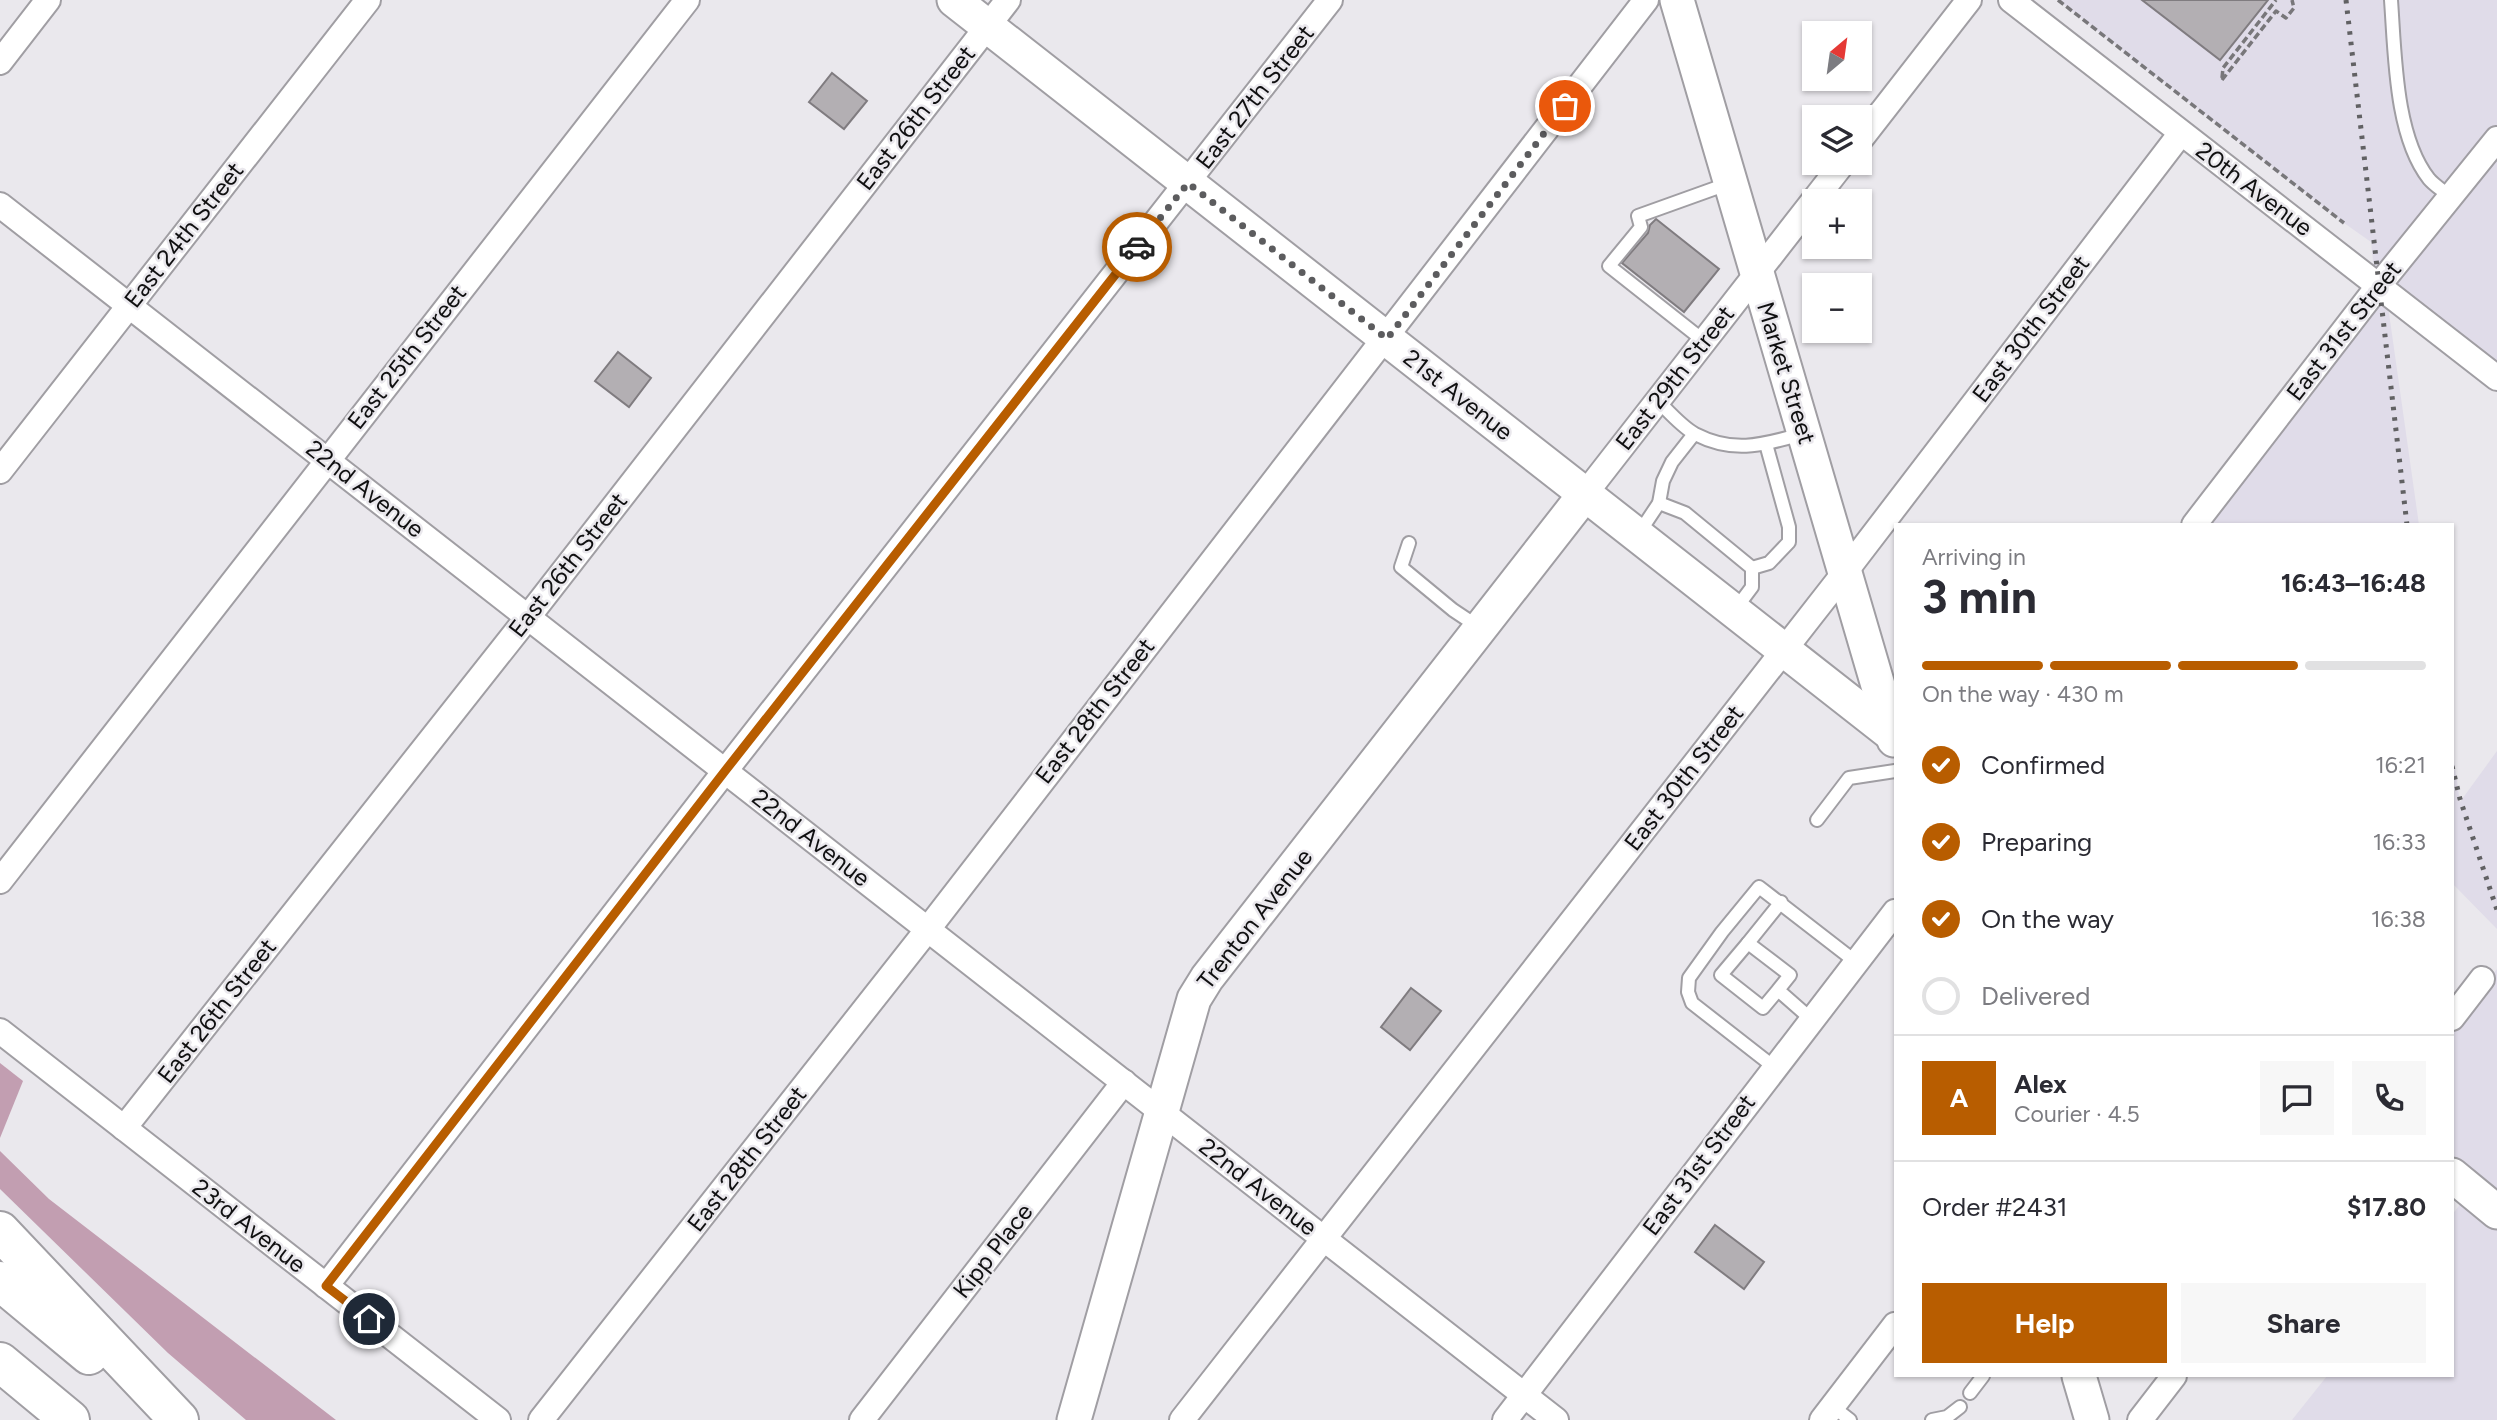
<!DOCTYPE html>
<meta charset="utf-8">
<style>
body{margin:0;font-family:Figtree,sans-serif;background:#f7f7f7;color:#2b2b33;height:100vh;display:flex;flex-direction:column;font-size:26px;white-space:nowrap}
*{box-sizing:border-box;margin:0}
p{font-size:23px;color:#7c7c81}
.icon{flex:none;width:38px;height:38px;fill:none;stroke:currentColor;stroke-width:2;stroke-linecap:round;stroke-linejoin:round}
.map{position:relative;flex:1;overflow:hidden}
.side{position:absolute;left:1894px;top:523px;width:560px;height:854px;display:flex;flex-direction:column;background:#fff;border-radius:0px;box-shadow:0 2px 5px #0004}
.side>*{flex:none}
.needle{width:46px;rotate:29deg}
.tools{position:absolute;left:1802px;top:21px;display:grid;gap:14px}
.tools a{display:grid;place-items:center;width:70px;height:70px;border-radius:0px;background:#fff;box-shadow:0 2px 5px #0004;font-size:35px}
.pin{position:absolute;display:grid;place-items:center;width:60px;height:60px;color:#fff;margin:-30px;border:4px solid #fff;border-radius:50%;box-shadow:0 2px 7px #0007}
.courier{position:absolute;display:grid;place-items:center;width:70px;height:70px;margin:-35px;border:5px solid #b85d00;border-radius:50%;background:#fff;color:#222;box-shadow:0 2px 9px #0007}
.overview em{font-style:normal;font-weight:700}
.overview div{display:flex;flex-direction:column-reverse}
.overview{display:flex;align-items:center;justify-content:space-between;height:119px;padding:0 28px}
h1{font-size:46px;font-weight:700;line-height:52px}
.bar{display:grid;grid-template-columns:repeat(4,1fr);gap:10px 7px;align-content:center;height:84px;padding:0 28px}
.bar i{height:9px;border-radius:5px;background:#e1e1e2}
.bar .selected{background:#b85d00}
.bar p{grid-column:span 4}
.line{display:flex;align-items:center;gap:18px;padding:0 28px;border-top:2px solid #e1e1e2}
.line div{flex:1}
.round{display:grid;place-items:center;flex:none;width:74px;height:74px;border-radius:0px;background:#f7f7f7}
ol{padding:0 28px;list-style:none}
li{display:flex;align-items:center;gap:21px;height:77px}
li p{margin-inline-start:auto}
li .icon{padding:7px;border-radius:50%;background:#b85d00;color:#fff;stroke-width:4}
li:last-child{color:#7c7c81}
li i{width:38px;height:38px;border:4px solid #e1e1e2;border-radius:50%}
.action{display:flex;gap:14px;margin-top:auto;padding:14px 28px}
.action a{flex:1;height:80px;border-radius:0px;background:#b85d00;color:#fff;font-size:28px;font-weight:700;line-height:80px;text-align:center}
.action a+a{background:#f7f7f7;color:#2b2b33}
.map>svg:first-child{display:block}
.built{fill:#e0dce9}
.forest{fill:#c29eb1}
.building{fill:#b3afb3;stroke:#807c80;stroke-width:2}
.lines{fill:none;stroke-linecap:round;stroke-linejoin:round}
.lane-casing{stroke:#a09ea3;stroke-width:16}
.street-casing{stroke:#a09ea3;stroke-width:28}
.secondary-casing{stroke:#a09ea3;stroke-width:37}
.highway-casing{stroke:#a09ea3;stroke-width:42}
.path{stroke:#78777a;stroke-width:3.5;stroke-dasharray:7 3.5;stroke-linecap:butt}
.lane{stroke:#fff;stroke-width:12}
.street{stroke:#fff;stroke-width:24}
.secondary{stroke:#fff;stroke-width:33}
.highway{stroke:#fff;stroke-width:38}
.rail{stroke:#616163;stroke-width:5;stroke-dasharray:3.5 7;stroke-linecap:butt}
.done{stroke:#5c5c5e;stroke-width:7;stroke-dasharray:0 12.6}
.route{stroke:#b85d00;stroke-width:9}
.labels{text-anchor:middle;stroke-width:5;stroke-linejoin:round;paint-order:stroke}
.street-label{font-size:24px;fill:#101011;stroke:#eae8ed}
</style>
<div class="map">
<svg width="2497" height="1420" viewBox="0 0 2497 1420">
<rect width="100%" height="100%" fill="#eae8ed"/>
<!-- built -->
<g class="built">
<path d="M2058 0H2497V381L2387 299 2419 525H2196L2376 289 2371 242 2344 223Z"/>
<path d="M2452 748 2460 802 2497 751V929L2452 883Z"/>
<path d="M2497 969V1420H2292L2327 1376H2452V1215L2471 1190 2452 1176V1028Z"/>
</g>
<!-- forest -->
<g class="forest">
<path d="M0 1063 23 1081 0 1138Z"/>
<path d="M0 1151 49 1199 336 1420H246L168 1353 0 1189Z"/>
</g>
<!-- building -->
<g class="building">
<path d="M2142 0H2268L2220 60Z"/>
<path d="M832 73 867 101 844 129 809 102Z"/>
<path d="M1656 219 1719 269 1684 312 1622 263 1648 233 1650 225Z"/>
<path d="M618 352 651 378 629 407 595 381Z"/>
<path d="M1411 988 1441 1011 1410 1050 1381 1027Z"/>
<path d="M1715 1225 1764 1262 1744 1289 1695 1252Z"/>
</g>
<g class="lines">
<defs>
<g id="lane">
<path d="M2391 0C2395 54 2395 136 2429 179 2435 186 2444 191 2450 197"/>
<path d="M1704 341 1609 266 1641 227 1638 216 1730 183"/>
<path d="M1658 401C1669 412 1682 427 1695 434 1734 454 1762 445 1802 434"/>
<path d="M1659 503 1685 513 1752 568V587L1734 611"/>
<path d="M1639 533 1659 503 1663 481 1672 462 1694 434"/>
<path d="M1409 543 1401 567 1453 610 1480 628"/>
<path d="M1752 568 1769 563 1789 542V527L1766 444"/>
<path d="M1817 820 1849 778 1895 771"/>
<path d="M1748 943 1781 902"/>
<path d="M1778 990 1763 1008 1721 975 1748 943 1790 975 1778 990 1811 1019"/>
<path d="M1774 1067 1692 1003 1688 992 1689 978 1722 932 1759 887 1856 962"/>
<path d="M1970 1393 1983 1376"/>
<path d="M1832 1406 1850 1420"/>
<path d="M1932 1420 1947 1417 1960 1407"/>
</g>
<g id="street">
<path d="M2011 0 2497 378"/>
<path d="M0 62 48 0"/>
<path d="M1860 140 1969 0"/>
<path d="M0 205 1556 1420"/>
<path d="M0 471 368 0"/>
<path d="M1585 494 1843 163"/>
<path d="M2194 525 2379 285 2497 139"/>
<path d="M0 881 687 0"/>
<path d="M2452 1018 2482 979"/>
<path d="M0 1031 498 1420"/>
<path d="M124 1128 528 617 1008 0"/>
<path d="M326 1286 725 771 1330 0"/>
<path d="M541 1420 928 929 1646 0"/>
<path d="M862 1420 1124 1082"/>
<path d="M1182 1420 1845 572 2181 133"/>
<path d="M1505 1420 1895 912"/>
<path d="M1822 1420 1895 1325"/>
<path d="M2140 1420 2174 1376"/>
</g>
<g id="secondary">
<path d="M954 0 1895 737"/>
<path d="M1677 0 1894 740"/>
<path d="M2452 1175 2497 1212"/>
<path d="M2079 1376 2092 1420"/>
<path d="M1074 1420 1194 999 1207 978 1585 494"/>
</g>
<g id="highway">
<path d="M0 1231 179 1420"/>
<path d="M0 1281 89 1355"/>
<path d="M0 1362 70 1420"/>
</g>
</defs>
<!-- lane casing -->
<use href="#lane" class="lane-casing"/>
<!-- street casing -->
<use href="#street" class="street-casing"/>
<!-- secondary casing -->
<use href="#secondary" class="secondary-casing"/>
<!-- highway casing -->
<use href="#highway" class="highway-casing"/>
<!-- path -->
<g class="path">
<path d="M2058 0 2344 223"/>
<path d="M2222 78 2223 68 2276 0"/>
<path d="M2222 80 2276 11 2286 18 2294 8 2292 0"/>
</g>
<!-- lane -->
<use href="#lane" class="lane"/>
<!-- street -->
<use href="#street" class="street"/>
<!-- secondary -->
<use href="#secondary" class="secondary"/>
<!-- highway -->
<use href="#highway" class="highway"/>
<!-- rail -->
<g class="rail">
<path d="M2346 0 2407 525"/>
<path d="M2452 766 2460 799 2497 910"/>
</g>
</g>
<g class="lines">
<!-- done -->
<path class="done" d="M1137 247 1188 183 1387 339 1565 106"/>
<!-- route -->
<path class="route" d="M369 1319 326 1286 725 771 1137 247"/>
</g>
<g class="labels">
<!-- street labels -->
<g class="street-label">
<text transform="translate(1255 97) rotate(-52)" y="8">East 27th Street</text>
<text transform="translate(916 118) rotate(-52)" y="8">East 26th Street</text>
<text transform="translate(2254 189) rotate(37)" y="8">20th Avenue</text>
<text transform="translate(184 235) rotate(-52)" y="8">East 24th Street</text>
<text transform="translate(2031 329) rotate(-53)" y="8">East 30th Street</text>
<text transform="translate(2344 331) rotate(-52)" y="8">East 31st Street</text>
<text transform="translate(407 357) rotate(-52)" y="8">East 25th Street</text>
<text transform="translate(1786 373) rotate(73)" y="8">Market Street</text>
<text transform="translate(1675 378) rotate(-52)" y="8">East 29th Street</text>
<text transform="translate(1458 395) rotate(38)" y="8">21st Avenue</text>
<text transform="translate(365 489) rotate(38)" y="8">22nd Avenue</text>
<text transform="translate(568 565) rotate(-52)" y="8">East 26th Street</text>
<text transform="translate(1095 711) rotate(-52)" y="8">East 28th Street</text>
<text transform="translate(1684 778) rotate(-52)" y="8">East 30th Street</text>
<text transform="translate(811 838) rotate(38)" y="8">22nd Avenue</text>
<text transform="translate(1255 919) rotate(-52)" y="8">Trenton Avenue</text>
<text transform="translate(217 1011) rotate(-52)" y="8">East 26th Street</text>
<text transform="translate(747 1159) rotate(-52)" y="8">East 28th Street</text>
<text transform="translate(1699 1165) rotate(-53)" y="8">East 31st Street</text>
<text transform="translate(1258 1187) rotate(38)" y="8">22nd Avenue</text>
<text transform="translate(249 1226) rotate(38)" y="8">23rd Avenue</text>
<text transform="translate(993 1251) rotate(-52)" y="8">Kipp Place</text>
</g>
</g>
</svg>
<div class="tools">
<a><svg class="needle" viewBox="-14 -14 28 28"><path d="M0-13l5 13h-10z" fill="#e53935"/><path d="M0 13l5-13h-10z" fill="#7c7c81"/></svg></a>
<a><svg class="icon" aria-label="layers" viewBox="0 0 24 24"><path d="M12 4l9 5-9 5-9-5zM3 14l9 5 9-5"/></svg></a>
<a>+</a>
<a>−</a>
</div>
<div class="pin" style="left:1565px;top:106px;background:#ea580c"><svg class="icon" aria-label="bag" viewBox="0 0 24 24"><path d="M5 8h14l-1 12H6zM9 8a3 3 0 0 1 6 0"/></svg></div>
<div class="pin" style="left:369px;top:1319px;background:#1f2937"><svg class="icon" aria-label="home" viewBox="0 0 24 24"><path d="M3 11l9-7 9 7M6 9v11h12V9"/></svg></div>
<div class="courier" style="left:1137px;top:247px"><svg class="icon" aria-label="car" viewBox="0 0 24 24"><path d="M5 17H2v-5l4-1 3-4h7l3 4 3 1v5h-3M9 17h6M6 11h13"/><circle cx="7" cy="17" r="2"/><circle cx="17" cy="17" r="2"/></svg></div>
<section class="side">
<div class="overview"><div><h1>3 min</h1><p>Arriving in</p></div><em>16:43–16:48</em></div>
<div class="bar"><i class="selected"></i><i class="selected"></i><i class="selected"></i><i></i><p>On the way · 430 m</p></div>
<ol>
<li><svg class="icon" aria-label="check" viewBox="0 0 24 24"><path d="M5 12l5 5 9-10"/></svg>Confirmed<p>16:21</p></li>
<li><svg class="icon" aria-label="check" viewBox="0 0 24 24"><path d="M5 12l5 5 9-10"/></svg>Preparing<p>16:33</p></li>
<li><svg class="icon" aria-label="check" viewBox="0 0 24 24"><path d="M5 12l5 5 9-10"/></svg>On the way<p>16:38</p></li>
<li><i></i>Delivered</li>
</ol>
<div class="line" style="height:126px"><b class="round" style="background:#b85d00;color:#fff">A</b><div><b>Alex</b><p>Courier · 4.5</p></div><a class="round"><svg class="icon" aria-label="chat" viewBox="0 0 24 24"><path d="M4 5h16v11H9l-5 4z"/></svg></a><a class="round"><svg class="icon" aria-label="phone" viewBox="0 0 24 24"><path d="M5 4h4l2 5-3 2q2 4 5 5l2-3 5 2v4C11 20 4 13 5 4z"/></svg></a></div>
<div class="line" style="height:91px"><div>Order #2431</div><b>$17.80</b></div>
<div class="action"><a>Help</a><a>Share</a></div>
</section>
</div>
